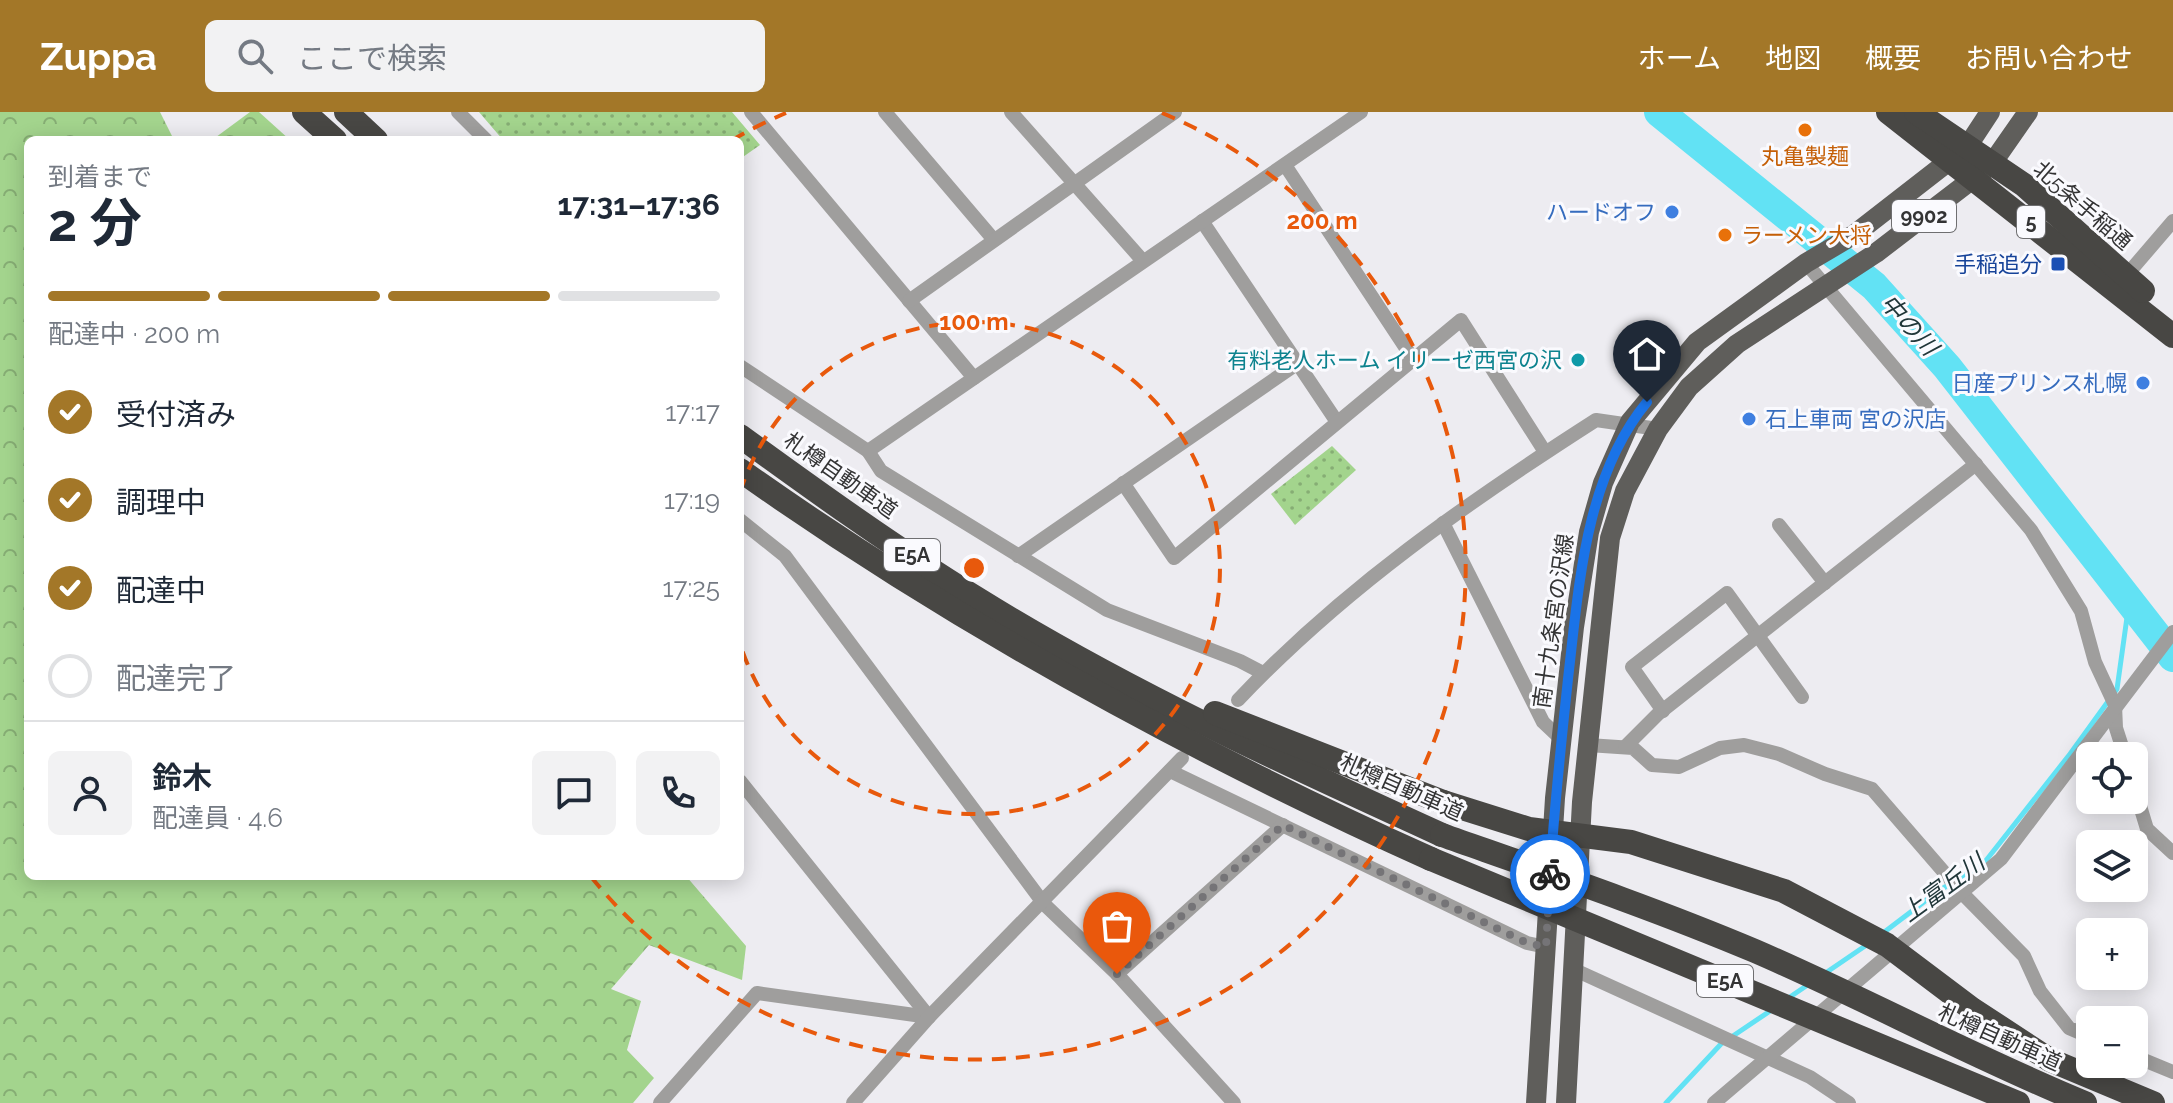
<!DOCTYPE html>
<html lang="ja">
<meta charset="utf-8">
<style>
body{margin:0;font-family:Raleway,"Noto Sans JP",sans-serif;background:#f2f2f3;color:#1f2937;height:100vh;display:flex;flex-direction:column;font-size:30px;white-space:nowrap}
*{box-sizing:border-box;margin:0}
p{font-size:26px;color:#747a83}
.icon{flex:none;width:44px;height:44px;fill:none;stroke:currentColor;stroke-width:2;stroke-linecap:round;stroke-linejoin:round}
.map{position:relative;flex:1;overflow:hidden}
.sheet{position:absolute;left:24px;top:24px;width:720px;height:744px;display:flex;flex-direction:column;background:#fff;border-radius:12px;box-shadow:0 4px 20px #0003}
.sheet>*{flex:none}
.buttons{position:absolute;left:2076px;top:630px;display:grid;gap:16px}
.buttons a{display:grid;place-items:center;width:72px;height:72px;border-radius:12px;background:#fff;box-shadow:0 4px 20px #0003;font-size:40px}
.pin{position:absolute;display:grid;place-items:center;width:68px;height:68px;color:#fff;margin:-82px -34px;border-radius:50% 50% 50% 0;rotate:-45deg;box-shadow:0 0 8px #0007}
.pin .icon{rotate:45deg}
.courier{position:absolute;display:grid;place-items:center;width:80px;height:80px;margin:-40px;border:6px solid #1a73e8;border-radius:50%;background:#fff;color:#222;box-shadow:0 2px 10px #0007}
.headline em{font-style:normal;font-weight:700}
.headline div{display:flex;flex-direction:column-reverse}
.headline{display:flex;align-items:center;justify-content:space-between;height:136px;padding:0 24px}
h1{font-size:52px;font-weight:700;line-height:60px}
.bar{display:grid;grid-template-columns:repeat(4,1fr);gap:12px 8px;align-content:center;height:96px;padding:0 24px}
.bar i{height:10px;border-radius:6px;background:#e0e1e3}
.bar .current{background:#a37728}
.bar p{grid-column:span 4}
.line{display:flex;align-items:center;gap:20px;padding:0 24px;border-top:2px solid #e0e1e3}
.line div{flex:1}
.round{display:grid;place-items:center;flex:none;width:84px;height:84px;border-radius:12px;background:#f2f2f3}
ol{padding:0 24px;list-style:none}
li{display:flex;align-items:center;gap:24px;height:88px}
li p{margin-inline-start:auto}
li .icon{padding:8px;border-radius:50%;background:#a37728;color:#fff;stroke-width:4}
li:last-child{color:#747a83}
li i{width:44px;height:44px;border:4px solid #e0e1e3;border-radius:50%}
header{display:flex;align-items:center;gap:48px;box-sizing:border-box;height:112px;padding:0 40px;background:#a37728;color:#fff}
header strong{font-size:38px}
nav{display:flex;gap:44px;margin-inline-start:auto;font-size:28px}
.search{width:560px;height:72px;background:#f2f2f3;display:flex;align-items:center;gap:20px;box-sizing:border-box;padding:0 28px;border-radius:12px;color:#747a83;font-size:30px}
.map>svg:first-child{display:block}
.green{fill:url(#green-dots)}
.forest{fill:url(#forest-crowns)}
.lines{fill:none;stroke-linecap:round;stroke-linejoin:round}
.stream{stroke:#62e2f4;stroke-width:5}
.river{stroke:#62e2f4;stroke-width:30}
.street{stroke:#9f9e9d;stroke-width:14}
.primary{stroke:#5f5e5b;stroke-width:20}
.highway{stroke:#484744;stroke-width:24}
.highway-bridge{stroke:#484744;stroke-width:24}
.done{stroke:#757477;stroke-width:8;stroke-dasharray:0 14.4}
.route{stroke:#1a73e8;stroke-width:10}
.ring{fill:none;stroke:#e8590c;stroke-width:4;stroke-dasharray:14 10}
.food-dot{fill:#e8710a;stroke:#fafafe;stroke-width:3}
.shop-dot{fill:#3f7fe0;stroke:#fafafe;stroke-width:3}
.transit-dot{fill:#1a4fb4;stroke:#fafafe;stroke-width:3}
.culture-dot{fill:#0f9aa8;stroke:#fafafe;stroke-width:3}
.labels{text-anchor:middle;stroke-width:6;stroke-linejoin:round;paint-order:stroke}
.shield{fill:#fafafe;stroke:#6f6f71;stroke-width:2}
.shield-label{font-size:20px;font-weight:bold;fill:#343435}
.food-label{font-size:22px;fill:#c56008;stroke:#fafafe}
.street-label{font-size:22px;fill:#343435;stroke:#fafafe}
.shop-label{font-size:22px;fill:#366cbe;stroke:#fafafe;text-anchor:end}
.transit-label{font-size:22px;fill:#164399;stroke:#fafafe;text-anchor:end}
.culture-label{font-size:22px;fill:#0d838f;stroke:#fafafe;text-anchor:end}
.water-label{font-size:24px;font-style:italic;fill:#21373a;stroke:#fafafe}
.centre{fill:#e8590c;stroke:#fafafe;stroke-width:4}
.ring-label{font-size:24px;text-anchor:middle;font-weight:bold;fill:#e8590c;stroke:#fafafe;stroke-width:6;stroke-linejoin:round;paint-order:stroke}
</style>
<header>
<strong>Zuppa</strong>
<div class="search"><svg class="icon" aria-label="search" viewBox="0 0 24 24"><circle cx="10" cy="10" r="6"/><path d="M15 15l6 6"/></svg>ここで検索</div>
<nav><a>ホーム</a><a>地図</a><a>概要</a><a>お問い合わせ</a></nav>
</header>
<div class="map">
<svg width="2173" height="991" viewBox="0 0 2173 991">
<defs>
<pattern id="green-dots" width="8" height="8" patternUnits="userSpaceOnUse" patternTransform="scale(2)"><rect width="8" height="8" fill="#a3d48d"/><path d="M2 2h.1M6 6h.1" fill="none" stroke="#86ad74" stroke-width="1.8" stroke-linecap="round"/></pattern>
<pattern id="forest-crowns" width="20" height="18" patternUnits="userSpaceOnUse" patternTransform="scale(2)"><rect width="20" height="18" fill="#a3d48d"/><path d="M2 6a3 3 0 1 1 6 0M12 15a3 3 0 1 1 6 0" fill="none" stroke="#86ad74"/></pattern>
</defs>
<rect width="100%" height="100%" fill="#edecf1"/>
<!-- green -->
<g class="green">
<path d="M479 0H732L760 33 740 47V28H503Z"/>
<path d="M1332 334 1356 358 1295 413 1271 382Z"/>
</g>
<!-- forest -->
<g class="forest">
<path d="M0 0H160L174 28H28V764H686L746 834 742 868 649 833 611 877 641 889 627 938 654 966 633 991H0Z"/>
<path d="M250 0H259L290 28H212Z"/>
</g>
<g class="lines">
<!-- stream -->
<g class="stream">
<path d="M1883 821 1937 780 1984 751 2070 642 2117 577 2129 491"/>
<path d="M1824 862 1868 832"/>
<path d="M1787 887 1809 872"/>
<path d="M1666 991 1721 932 1773 897"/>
</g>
<!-- river -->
<path class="river" d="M1659 0 1874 174 1947 255 2173 545"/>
<!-- street -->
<g class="street">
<path d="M458 0 486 28"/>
<path d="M751 0 974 266"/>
<path d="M885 0 994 128"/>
<path d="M1011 0 1143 149"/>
<path d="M1285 53 1413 247"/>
<path d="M1202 109 1337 310"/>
<path d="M1806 151 2031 418 2081 499 2095 550 2115 593 2116 616 2125 644"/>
<path d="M2125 165 2173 109"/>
<path d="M909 189 1175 0"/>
<path d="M740 254 868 339 881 359 1107 498 1240 549 1263 561"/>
<path d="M868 339 1361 0"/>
<path d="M1123 371 1174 446 1461 208 1545 340"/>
<path d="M740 408 785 444 1044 792 1117 862 1234 991"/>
<path d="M1443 411 1543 610 1561 627"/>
<path d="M1779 413 1825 471"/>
<path d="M1018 444 1298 251"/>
<path d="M1238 588C1343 477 1468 390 1596 308L1658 317"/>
<path d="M1663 599 1632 555 1727 481 1802 585"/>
<path d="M1588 633 1633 636 1652 653 1679 655 1720 636 1744 633 1779 642 1825 662 1872 677 1962 781 2024 844 2040 879 2069 916 2090 925"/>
<path d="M1625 635 1658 602 1976 352"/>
<path d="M1170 659 1527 831 1546 835"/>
<path d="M740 669 929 905"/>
<path d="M2134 674 2147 717 2173 741"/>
<path d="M1575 858 1810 965 1849 991"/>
<path d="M1117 862 1283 713"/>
<path d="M2134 944 2173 960"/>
<path d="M660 991 757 881 929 905"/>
<path d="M853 991 929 905 1182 646"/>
<path d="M1714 991 2001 747 2173 520"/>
</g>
<!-- primary -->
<g class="primary">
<path d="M1536 991 1555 686 1574 515 1589 420 1603 371 1630 310 1697 230 1806 151 1855 122 1967 35 1990 0"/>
<path d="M1566 991 1582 690 1610 426 1625 379 1658 317 1689 275 1737 232 1876 141 1991 53 2028 0"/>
</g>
<!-- highway -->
<g class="highway">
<path d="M304 0 335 28"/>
<path d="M346 0 376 28"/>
<path d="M1888 0 2173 224"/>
<path d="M1916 0 2024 73 2143 179"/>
<path d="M740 324C817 380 895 436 976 486 1124 578 1284 651 1442 723"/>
<path d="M740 358C957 512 1189 638 1431 747"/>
<path d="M1215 601 1443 690"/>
</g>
<!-- highway-bridge -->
<g class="highway-bridge">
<path d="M1443 690 1529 717 1631 730 1784 779 1887 833 1972 897 2050 948 2153 991"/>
<path d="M1442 723C1547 760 1653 796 1755 839 1866 887 1973 945 2085 991"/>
<path d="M1431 747 2018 991"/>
</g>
</g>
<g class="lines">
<!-- done -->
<path class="done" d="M1117 862 1283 713 1527 831 1546 835 1550 762"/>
<!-- route -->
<path class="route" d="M1550 762C1554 697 1561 632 1568 567 1579 474 1585 365 1647 290"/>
</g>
<!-- distance rings -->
<g class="ring">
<path d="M740 380A246 246 0 1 1 740 532"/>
<path d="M732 28A492 492 0 0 1 786 1M1162 1A492 492 0 1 1 592 766"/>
</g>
<!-- markers -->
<g class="food-dot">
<circle cx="1805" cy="18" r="8"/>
<circle cx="1725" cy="123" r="8"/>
</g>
<g class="shop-dot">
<circle cx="1672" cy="100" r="8"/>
<circle cx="2143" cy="271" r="8"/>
<circle cx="1749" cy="307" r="8"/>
</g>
<rect class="transit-dot" x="2050" y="144" width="16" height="16" rx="4"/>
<circle class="culture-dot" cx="1578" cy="248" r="8"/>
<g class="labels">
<!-- shield labels -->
<g class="shield">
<rect x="1892" y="88" width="64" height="32" rx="6"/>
<rect x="2017" y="94" width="28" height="32" rx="6"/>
<rect x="884" y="427" width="56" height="32" rx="6"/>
<rect x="1697" y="853" width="56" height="32" rx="6"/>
</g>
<g class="shield-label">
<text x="1924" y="111">9902</text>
<text x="2031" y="117">5</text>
<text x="912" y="450">E5A</text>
<text x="1725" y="876">E5A</text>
</g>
<!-- food labels -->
<g class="food-label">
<text x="1805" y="52">丸亀製麺</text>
<text x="1741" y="131" text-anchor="start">ラーメン大将</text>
</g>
<!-- street labels -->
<g class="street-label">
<text transform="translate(2083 93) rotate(41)" y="8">北5条手稲通</text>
<text transform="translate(841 363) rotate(35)" y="8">札樽自動車道</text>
<text transform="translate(1553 509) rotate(-82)" y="8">南十九条宮の沢線</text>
<text transform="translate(1402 675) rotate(24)" y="8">札樽自動車道</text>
<text transform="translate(2000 925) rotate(24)" y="8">札樽自動車道</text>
</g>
<!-- shop labels -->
<g class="shop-label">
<text x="1656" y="108">ハードオフ</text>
<text x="2127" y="279">日産プリンス札幌</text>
<text x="1765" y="315" text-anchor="start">石上車両 宮の沢店</text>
</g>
<!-- transit labels -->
<g class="transit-label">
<text x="2042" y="160">手稲追分</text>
</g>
<!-- culture labels -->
<g class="culture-label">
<text x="1562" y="256">有料老人ホーム イリーゼ西宮の沢</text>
</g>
<!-- water labels -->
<g class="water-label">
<text transform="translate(1909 213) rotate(48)" y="8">中の川</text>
<text transform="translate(1943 776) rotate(-36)" y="8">上富丘川</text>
</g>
</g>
<circle cx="974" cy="456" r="12" class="centre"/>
<g class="ring-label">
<text x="1322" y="117">200 m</text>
<text x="974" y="218">100 m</text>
</g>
</svg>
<div class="buttons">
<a><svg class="icon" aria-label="locate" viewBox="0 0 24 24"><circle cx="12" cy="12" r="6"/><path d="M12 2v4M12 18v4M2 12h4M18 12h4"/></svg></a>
<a><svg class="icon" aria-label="layers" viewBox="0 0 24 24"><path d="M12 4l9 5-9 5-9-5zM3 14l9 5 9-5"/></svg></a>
<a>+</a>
<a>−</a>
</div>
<div class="pin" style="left:1117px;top:862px;background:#ea580c"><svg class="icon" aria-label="bag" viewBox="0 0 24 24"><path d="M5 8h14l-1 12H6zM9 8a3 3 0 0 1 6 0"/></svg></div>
<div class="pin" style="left:1647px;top:290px;background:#1f2937"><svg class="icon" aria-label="home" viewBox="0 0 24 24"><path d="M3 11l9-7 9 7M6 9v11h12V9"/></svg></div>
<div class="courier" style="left:1550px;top:762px"><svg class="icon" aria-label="bike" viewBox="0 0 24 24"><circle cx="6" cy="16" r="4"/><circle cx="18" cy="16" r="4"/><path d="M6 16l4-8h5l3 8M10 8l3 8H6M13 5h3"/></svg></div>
<section class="sheet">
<div class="headline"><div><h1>2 分</h1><p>到着まで</p></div><em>17:31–17:36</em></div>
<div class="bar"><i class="current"></i><i class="current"></i><i class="current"></i><i></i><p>配達中 · 200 m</p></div>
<ol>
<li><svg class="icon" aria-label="check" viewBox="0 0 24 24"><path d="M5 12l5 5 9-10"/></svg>受付済み<p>17:17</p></li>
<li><svg class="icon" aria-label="check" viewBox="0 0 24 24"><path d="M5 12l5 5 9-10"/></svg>調理中<p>17:19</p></li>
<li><svg class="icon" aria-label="check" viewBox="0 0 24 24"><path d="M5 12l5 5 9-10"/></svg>配達中<p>17:25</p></li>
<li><i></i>配達完了</li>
</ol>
<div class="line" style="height:144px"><a class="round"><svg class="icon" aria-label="person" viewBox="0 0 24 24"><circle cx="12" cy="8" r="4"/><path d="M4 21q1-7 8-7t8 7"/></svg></a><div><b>鈴木</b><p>配達員 · 4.6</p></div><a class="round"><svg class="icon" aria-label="chat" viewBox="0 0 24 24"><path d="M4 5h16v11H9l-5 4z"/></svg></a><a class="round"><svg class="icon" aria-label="phone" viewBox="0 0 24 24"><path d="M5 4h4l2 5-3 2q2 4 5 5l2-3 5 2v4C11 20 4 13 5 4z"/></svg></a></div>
</section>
</div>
